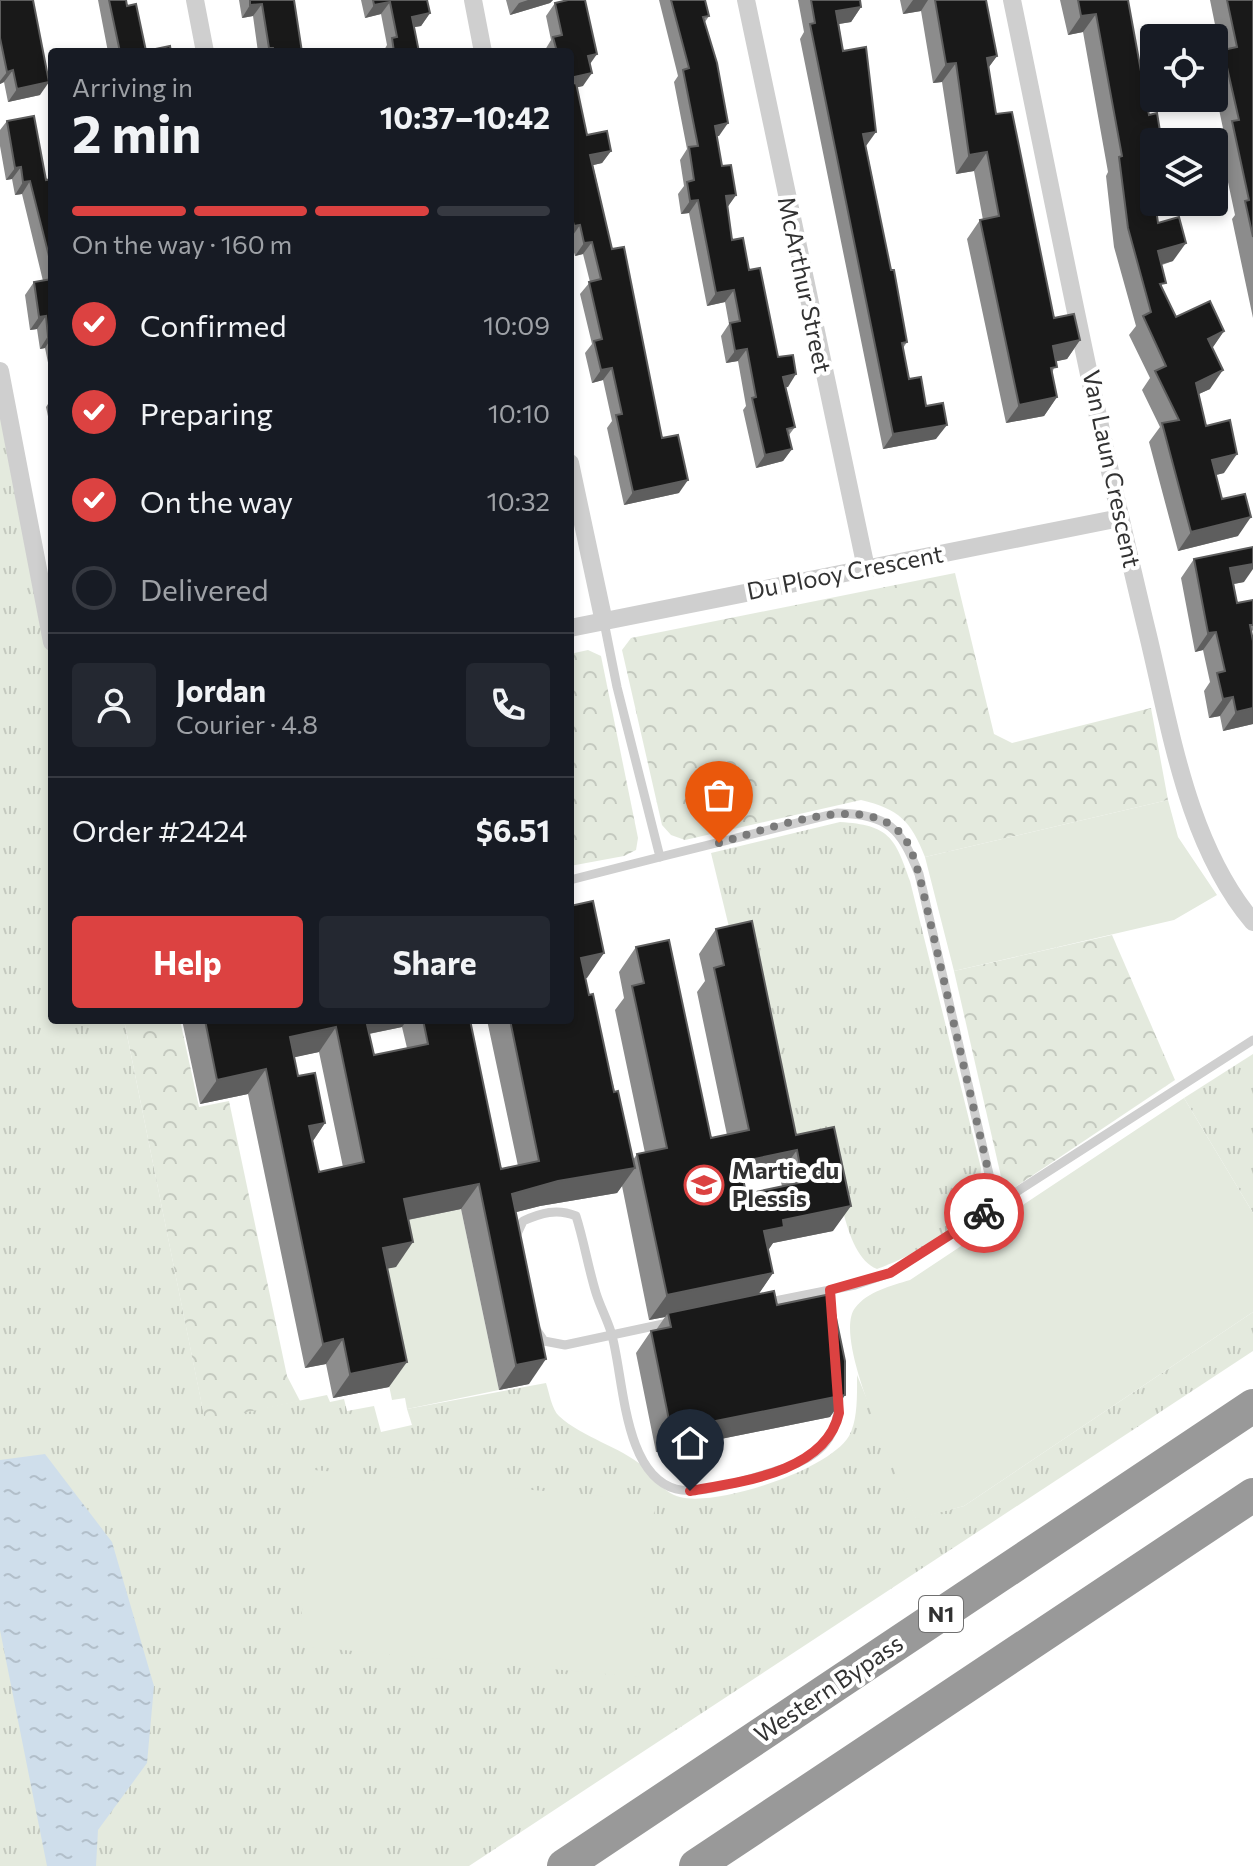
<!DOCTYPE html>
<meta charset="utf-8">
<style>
body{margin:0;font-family:Commissioner,sans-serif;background:#242831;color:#f1f3f6;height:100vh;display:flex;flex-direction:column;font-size:30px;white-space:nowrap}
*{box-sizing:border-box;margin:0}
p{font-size:26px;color:#9ea1a6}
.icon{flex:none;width:44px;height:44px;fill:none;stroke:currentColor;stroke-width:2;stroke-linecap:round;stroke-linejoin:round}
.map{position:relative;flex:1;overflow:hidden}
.drawer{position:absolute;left:48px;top:48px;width:526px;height:976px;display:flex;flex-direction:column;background:#171b24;border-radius:8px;box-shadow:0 4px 12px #0003}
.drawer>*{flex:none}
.buttons{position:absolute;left:1140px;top:24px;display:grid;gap:16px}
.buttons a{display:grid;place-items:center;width:88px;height:88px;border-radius:8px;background:#171b24;box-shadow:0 4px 12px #0003;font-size:40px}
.pin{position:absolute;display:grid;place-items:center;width:68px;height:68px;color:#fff;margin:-82px -34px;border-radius:50% 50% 50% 0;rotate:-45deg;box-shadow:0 0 8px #0007}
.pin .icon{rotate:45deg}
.courier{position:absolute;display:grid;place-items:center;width:80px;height:80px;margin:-40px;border:6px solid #dc4241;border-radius:50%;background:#fff;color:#222;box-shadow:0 2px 10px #0007}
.overview em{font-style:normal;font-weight:700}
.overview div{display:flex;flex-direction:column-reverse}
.overview{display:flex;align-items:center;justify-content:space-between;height:136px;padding:0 24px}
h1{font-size:52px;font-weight:700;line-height:60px}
.bar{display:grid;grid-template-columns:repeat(4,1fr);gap:12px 8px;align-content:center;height:96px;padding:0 24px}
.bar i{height:10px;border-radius:6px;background:#363941}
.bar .active{background:#dc4241}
.bar p{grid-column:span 4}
.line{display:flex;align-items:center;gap:20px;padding:0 24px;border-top:2px solid #363941}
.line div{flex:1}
.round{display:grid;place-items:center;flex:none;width:84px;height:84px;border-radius:8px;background:#242831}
ol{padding:0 24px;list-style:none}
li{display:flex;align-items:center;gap:24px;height:88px}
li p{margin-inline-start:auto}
li .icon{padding:8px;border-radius:50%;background:#dc4241;color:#fff;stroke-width:4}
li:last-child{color:#9ea1a6}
li i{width:44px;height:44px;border:4px solid #363941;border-radius:50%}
.primary-button{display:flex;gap:16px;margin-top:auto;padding:16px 24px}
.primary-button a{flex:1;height:92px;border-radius:8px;background:#dc4241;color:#fff;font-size:32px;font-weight:700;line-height:92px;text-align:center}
.primary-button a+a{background:#242831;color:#f1f3f6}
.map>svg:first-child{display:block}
.grass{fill:url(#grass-tufts)}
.park{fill:url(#park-crowns)}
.garden{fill:#e4eade}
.water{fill:url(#water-ripples)}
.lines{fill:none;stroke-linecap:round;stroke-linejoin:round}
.service{stroke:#cfcfcf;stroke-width:9}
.minor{stroke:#cfcfcf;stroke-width:18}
.motorway{stroke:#999;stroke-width:34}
.wall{fill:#8c8c8c;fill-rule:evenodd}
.shaded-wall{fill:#5e5e5e}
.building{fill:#191919;stroke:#5e5e5e;stroke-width:2;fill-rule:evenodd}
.done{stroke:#7a7a7a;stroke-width:8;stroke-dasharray:0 14.4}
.route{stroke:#dc4241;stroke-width:10}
.labels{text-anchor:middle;stroke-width:8;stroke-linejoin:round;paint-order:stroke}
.shield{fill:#fff;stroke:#707070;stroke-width:2}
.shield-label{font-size:22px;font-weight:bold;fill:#323232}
.street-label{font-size:24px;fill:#323232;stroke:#fff}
.poi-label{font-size:24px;font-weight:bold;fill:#323232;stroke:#fff;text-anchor:start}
</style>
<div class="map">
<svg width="1253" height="1866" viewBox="0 0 1253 1866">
<defs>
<pattern id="grass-tufts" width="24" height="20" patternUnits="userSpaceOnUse" patternTransform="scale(2)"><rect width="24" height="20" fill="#e4eade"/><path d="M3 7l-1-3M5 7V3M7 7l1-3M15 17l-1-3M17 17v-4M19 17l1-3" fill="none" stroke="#c4c9bf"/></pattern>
<pattern id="park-crowns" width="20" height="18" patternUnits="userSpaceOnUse" patternTransform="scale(2)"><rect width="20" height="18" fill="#e4eade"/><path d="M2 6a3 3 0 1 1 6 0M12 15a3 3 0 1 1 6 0" fill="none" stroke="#c4c9bf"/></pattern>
<pattern id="water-ripples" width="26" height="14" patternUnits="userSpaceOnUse" patternTransform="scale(2)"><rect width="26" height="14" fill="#cfdeeb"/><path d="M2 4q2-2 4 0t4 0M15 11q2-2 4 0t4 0" fill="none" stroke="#b2bfca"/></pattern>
</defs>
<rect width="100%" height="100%" fill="#fff"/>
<!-- grass -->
<g class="grass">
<path d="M0 406 52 649V1020H124L205 1420 327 1395 330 1402 344 1399 347 1411 374 1406 381 1432 412 1425 407 1409 546 1383C549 1392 552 1410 559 1416 583 1438 619 1446 644 1467 658 1478 661 1492 680 1497 717 1507 829 1470 849 1436 858 1420 857 1394 857 1375L916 1518 964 1506 1253 1312V1351L469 1866H0Z"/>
<path d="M840 822C889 825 895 837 910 881L981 1168C980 1177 981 1190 978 1199 967 1229 905 1259 877 1269 842 1255 837 1171 830 1136L782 1145 711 853Z"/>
<path d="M1253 1054V1213L1184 1098Z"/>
</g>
<!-- park -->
<g class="park">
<path d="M955 573 994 734 1012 743 1151 708 1168 800 925 857C911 821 899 809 861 800L685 840 671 835 662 825 622 650 631 638Z"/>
<path d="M588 650 601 656 638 838 636 850 624 856 570 866V654Z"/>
<path d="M1112 935 1175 1080 1005 1194 954 971Z"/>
<path d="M124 1020H180L199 1107 229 1101 287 1376 300 1401 205 1421Z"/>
</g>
<!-- garden -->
<g class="garden">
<path d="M1168 800 1178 837 1217 895 1174 920 954 971 925 857Z"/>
<path d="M1184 1098 1253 1213V1312L964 1506 916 1519C901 1480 831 1340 855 1308 868 1291 891 1286 910 1280Z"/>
<path d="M461 1209 499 1390 407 1409 405 1398 392 1400 366 1273 387 1224Z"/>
<path d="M314 1470 655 1501 639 1677 299 1646Z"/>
</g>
<!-- water -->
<path class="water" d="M45 1454 112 1542 154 1686 147 1763 98 1830 96 1866H47L0 1630V1460Z"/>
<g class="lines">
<!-- service -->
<g class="service">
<path d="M660 857 837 813C889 815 900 827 919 874L996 1204"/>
<path d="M570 880 660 857 617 687 604 622"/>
<path d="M516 1236 523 1221C541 1213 557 1208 576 1216 584 1241 588 1267 596 1293 600 1306 607 1319 611 1332 624 1374 622 1474 676 1489 701 1496 756 1477 782 1469 823 1456 839 1436 839 1394"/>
<path d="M765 1303 855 1285 890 1273 1253 1040"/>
<path d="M536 1329 544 1341 565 1345 668 1323"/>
</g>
<!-- minor -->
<g class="minor">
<path d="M195 0 205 52"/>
<path d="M473 0 483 52"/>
<path d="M746 0 866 568"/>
<path d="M1012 0C1055 208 1095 416 1145 623 1170 723 1185 841 1253 922"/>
<path d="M0 371 52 642"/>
<path d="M570 463 604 622"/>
<path d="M570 628 1120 518"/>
</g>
<!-- motorway -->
<g class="motorway">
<path d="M564 1866 1253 1406"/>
<path d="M696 1866 1253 1495"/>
</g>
</g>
<!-- wall -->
<g class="wall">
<path d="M0 0 40 95 8 102 4 82 0 84Z"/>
<path d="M98 0H126L127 6 146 51 171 52H108Z"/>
<path d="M239 0H294L302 52H258L253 16 242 18Z"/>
<path d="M361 0H427L430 13 421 26 414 27 419 52H383L387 45 381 14 365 18Z"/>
<path d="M506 0H553L550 3 510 15Z"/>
<path d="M659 0H705L709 16 705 22 719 136H717L722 166 736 195 727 207 732 240 749 270 788 387H786L795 427 789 435 792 449 783 461 756 468 743 410 746 406 738 361 726 363 721 336 729 324 725 302 707 306 689 213 681 214 678 194 684 186 680 160 687 149 674 82 678 76Z"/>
<path d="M798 0H860L861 7 851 22 839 24 843 51 866 146 891 270 907 342 903 348 909 379 926 406 936 439 883 449 800 39 804 32Z"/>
<path d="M900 0H986L997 56 988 68 996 114 1054 318 1080 340 1067 359 1056 361 1052 374 1057 397 1044 416 1006 423 967 239 980 220H983L974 171 956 174 942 82 933 83 921 11 903 14Z"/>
<path d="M1060 0H1128L1149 115 1156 136 1154 202 1158 223 1173 261 1162 265V289L1176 317 1224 331 1212 348 1210 389 1199 394 1206 426 1224 473 1216 475 1222 499 1238 536 1178 551 1149 442 1160 427 1142 390 1150 378 1129 335 1136 326 1114 247 1106 176 1108 172 1083 32 1068 35Z"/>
<path d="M1210 0H1253V318L1232 219 1235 215 1219 140 1224 133 1214 86V64L1221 54Z"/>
<path d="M555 3 583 86 577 87 587 135 611 151 602 163 593 165 612 249 662 438 679 493 624 505 607 428 612 421 603 380 592 383 585 353 592 344 580 294 590 282 583 254 575 256 570 238V52H545V50L551 40 546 16Z"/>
<path d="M7 121 46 180 52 179V382L45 348 40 349 37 329 30 330 25 295 34 282 43 281 22 194 15 195 12 179 6 180 0 146V130Z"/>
<path d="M52 398V435L46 407Z"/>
<path d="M1194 559 1244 582 1234 584 1237 603 1253 600V630L1251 633 1253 724 1223 731 1220 716 1209 718 1204 691 1210 682 1203 650 1195 652 1181 578Z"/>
<path d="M570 906 604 953 585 978 633 1160 637 1154 645 1153 615 1010 624 998 619 972 636 947 711 1138 727 1135 697 992 705 981 699 954 716 929 833 1231 773 1243 768 1250 773 1273 758 1294 777 1305 845 1395 830 1417 656 1452 636 1353 651 1331 656 1330 665 1317 649 1320 622 1186 617 1193 540 1206 516 1212 529 1384 499 1390 461 1209 408 1220 396 1267 387 1268 389 1387 333 1398 326 1364 305 1368 248 1094 200 1104 182 1020H470L501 1169 518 1166 487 1020H570ZM402 1027 407 1048 374 1055 369 1034ZM319 1052 343 1167 319 1172 313 1141 325 1123 298 1076 294 1057ZM779 1175 782 1186 746 1194 744 1182Z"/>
</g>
<!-- shaded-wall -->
<g class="shaded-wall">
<path d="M528 0H553L550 3 510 15 519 3Z"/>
<path d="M913 0H928L921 11 903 14Z"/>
<path d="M390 2 381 14 365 18 374 5Z"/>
<path d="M262 4 253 16 242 18 250 5Z"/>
<path d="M861 7 851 22 826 26 836 11Z"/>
<path d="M430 13 421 26 403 29 412 17Z"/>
<path d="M1096 14 1083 32 1068 35 1081 16Z"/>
<path d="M597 54 588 67V56Z"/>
<path d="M997 56 983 75 987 58Z"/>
<path d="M956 63 942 82 933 83 946 64Z"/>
<path d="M13 70 4 82 0 84V81L7 72Z"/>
<path d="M592 73 583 86 570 89V78Z"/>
<path d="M49 82 40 95 8 102 17 89Z"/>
<path d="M728 123 719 136 706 138 715 126Z"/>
<path d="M876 132 866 146 863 134Z"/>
<path d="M611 151 602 163 581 168 590 155Z"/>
<path d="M987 152 974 171 956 174 969 155Z"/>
<path d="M21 167 12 179 6 180 15 168Z"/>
<path d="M30 181 22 194 15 195 23 182Z"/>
<path d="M736 195 727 208 726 196Z"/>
<path d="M698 200 689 213 681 214 690 201Z"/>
<path d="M580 225 571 238H570V232L574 226Z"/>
<path d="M592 242 583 254 575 256 584 243Z"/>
<path d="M1186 243 1173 261 1144 269 1158 251Z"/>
<path d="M734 290 725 302 707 306 716 293Z"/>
<path d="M46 316 37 329 30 330 39 317Z"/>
<path d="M1224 331 1211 350 1208 339Z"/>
<path d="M48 336H52V337L45 348 40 349Z"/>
<path d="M1080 340 1067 359 1040 365 1053 346Z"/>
<path d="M747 349 738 361 726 363 735 351Z"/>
<path d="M612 368 603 380 592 383 601 370Z"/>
<path d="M1223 370 1210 389 1183 401 1196 383Z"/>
<path d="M796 374 788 387 775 389 783 377Z"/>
<path d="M1057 397 1044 416 1006 423 1019 405Z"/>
<path d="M947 425 936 439 883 449 893 434Z"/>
<path d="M792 449 783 461 756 468 765 455Z"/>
<path d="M1237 454 1224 473 1199 479 1212 460Z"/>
<path d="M688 480 679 493 624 505 633 492Z"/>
<path d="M1251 517 1238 536 1178 551 1191 532Z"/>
<path d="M1253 564V569L1244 582 1217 587 1230 568Z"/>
<path d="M1216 632 1203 650 1195 652 1208 633Z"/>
<path d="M1233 697 1220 716 1209 718 1223 699Z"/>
<path d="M1253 708V724L1223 731 1236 712Z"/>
<path d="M604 953 587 978 570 981 581 958Z"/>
<path d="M361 1020H407L402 1027 348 1038Z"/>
<path d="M336 1027 319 1052 273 1062 290 1037Z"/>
<path d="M266 1069 248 1094 200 1104 217 1080Z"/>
<path d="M325 1123 308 1148 309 1126Z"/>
<path d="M797 1150 779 1175 722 1187 740 1162Z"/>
<path d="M635 1168 617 1193 540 1206 494 1218 512 1194 558 1181Z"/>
<path d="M479 1184 461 1209 387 1224 404 1199Z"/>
<path d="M851 1206 833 1231 773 1243 767 1252 764 1231 783 1220Z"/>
<path d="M413 1242 396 1267 366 1273 383 1248Z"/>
<path d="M773 1273 756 1298 668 1313 665 1317 649 1320 667 1295Z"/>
<path d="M343 1339 326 1364 305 1368 323 1344Z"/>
<path d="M546 1359 529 1384 499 1390 516 1365Z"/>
<path d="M407 1362 389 1387 333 1398 350 1374Z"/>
<path d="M845 1395 830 1417 656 1452 671 1430Z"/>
</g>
<!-- building -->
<g class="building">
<path d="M0 0H33L49 82 17 89 13 70 7 72 0 38Z"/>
<path d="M109 0H126L127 6 136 4 146 51 170 46 171 52H120Z"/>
<path d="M250 0H294L302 52H274L273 48H269L262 4 250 5Z"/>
<path d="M373 0H427L430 13 412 17 419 52H394L392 38 397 37 390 2 374 5Z"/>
<path d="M568 0H585L597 54 588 56 592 73 570 78V52H557L553 37 562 35 555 3Z"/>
<path d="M671 0H705L709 16 703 17 717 63 728 123 715 126 722 166 731 165 736 195 726 196 732 240 743 238 749 270 760 268 778 357 793 355 796 374 783 377 795 427 787 429 792 449 765 455 752 398 756 397 747 349 735 351 730 323 740 321 734 290 716 293 698 200 690 201 687 182 694 180 689 147 698 146 683 70 689 68Z"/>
<path d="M811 0H860L861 7 836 11 843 51 866 47 876 132 863 134 891 270H894L907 342 902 343 909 379 921 377 926 406 943 403 947 425 893 434 810 24 815 23Z"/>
<path d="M935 0H986L997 56 987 58 996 114 1012 112 1054 318 1074 314 1080 340 1053 346 1057 367 1051 368 1057 397 1019 405 980 220 999 216 987 152 969 155 956 63 946 64Z"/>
<path d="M1078 0H1128L1149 115 1157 113 1160 131 1156 132 1157 142H1154L1153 188 1158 223 1179 217 1186 243 1158 251 1166 283 1160 284 1176 317 1210 301 1224 331 1208 339 1223 370 1196 383 1206 426 1230 420 1237 454 1212 460 1222 499 1245 494 1251 517 1191 532 1162 423 1179 420 1155 371 1166 366 1143 316 1151 312 1128 228 1119 157 1122 156 1096 14 1081 16Z"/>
<path d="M1227 0H1253V237L1245 201 1249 200 1232 121 1239 120 1223 50 1237 47Z"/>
<path d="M576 83 587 135 607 131 611 151 590 155 612 249 624 247 662 438 678 435 688 480 633 492 616 415 622 414 612 368 601 370 594 341 602 339 589 282 601 279 592 242 584 243 580 225 574 226 570 210V84Z"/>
<path d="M34 116 46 180 52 179V268L30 181 23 182 21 167 15 168 7 121Z"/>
<path d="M52 279V336H48L46 316 39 317 34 282Z"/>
<path d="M1253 547V564L1230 568 1237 603 1253 600V625H1250L1253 641V708L1236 712 1233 697 1223 699 1217 673 1225 671 1216 632 1208 633 1194 559Z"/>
<path d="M593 901 604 953 581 958 589 995 593 994 614 1092 618 1091 635 1168 558 1181 512 1194 546 1359 516 1365 479 1184 404 1199 413 1242 383 1248 407 1362 350 1374 343 1339 323 1344 266 1069 217 1080 205 1020H366L374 1055 428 1044 423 1020H470L501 1169 539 1161 510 1020H570V906ZM336 1027 364 1162 319 1172 309 1126 325 1123 315 1073 298 1076 290 1037Z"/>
<path d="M752 921 796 1135 834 1127 851 1206 783 1220 784 1227 764 1231 773 1273 667 1295 637 1154 667 1148 632 986 644 983 636 947 669 940 711 1138 749 1130 714 968 724 965 716 929ZM797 1150 803 1182 746 1194 740 1162Z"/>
<path d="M774 1291 777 1305 831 1294 845 1361V1395L671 1430 651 1331 671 1327 668 1313Z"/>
</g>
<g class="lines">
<!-- done -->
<path class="done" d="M719 843C767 830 870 787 905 839 912 849 915 863 919 874L996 1204 984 1213"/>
<!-- route -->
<path class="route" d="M690 1491C741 1482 826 1472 839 1413L830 1290 890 1273 984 1213"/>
</g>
<!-- icons -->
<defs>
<symbol id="school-ring" viewBox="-11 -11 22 22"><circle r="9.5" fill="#fff" stroke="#dc4241" stroke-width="1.5"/><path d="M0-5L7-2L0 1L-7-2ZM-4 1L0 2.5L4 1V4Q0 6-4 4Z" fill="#dc4241"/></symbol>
</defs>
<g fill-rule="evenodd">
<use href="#school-ring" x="682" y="1163" width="44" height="44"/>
</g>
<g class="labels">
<!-- shield labels -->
<rect class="shield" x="919" y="1596" width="44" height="36" rx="6"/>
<g class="shield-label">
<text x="941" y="1622">N1</text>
</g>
<!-- street labels -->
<g class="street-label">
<text transform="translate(804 285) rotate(78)" y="8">McArthur Street</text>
<text transform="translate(1111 469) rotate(78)" y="8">Van Laun Crescent</text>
<text transform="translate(845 573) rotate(-11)" y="8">Du Plooy Crescent</text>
<text transform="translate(829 1689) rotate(-34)" y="8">Western Bypass</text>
</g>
<!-- poi labels -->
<g class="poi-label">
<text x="732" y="1179">Martie du<tspan x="732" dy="28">Plessis</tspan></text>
</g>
</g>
</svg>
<div class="buttons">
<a><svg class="icon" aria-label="locate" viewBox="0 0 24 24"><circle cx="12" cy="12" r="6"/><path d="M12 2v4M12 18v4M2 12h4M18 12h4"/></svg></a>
<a><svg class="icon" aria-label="layers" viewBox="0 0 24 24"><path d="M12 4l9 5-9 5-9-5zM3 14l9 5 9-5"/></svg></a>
</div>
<div class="pin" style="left:719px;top:843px;background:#ea580c"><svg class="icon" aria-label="bag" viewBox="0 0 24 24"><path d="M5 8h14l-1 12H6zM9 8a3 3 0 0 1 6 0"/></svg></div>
<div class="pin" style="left:690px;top:1491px;background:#1f2937"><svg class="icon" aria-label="home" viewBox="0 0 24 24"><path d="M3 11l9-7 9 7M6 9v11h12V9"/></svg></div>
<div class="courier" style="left:984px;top:1213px"><svg class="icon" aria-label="bike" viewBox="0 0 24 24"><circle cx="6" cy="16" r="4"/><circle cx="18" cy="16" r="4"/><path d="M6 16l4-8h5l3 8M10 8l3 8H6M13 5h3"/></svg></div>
<section class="drawer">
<div class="overview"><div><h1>2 min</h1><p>Arriving in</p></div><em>10:37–10:42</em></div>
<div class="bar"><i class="active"></i><i class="active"></i><i class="active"></i><i></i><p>On the way · 160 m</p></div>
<ol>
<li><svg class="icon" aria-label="check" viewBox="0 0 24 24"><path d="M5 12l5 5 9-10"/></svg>Confirmed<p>10:09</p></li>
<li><svg class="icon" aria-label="check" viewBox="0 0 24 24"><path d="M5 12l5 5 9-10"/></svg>Preparing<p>10:10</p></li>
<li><svg class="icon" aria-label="check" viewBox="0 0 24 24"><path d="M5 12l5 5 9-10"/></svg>On the way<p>10:32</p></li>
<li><i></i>Delivered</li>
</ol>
<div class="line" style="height:144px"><a class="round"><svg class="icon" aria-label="person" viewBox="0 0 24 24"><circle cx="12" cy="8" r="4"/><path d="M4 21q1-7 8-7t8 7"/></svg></a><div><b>Jordan</b><p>Courier · 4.8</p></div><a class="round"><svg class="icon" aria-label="phone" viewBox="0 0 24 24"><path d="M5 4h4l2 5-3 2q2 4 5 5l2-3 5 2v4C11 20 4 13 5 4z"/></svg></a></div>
<div class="line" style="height:104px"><div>Order #2424</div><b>$6.51</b></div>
<div class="primary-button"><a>Help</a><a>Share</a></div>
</section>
</div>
